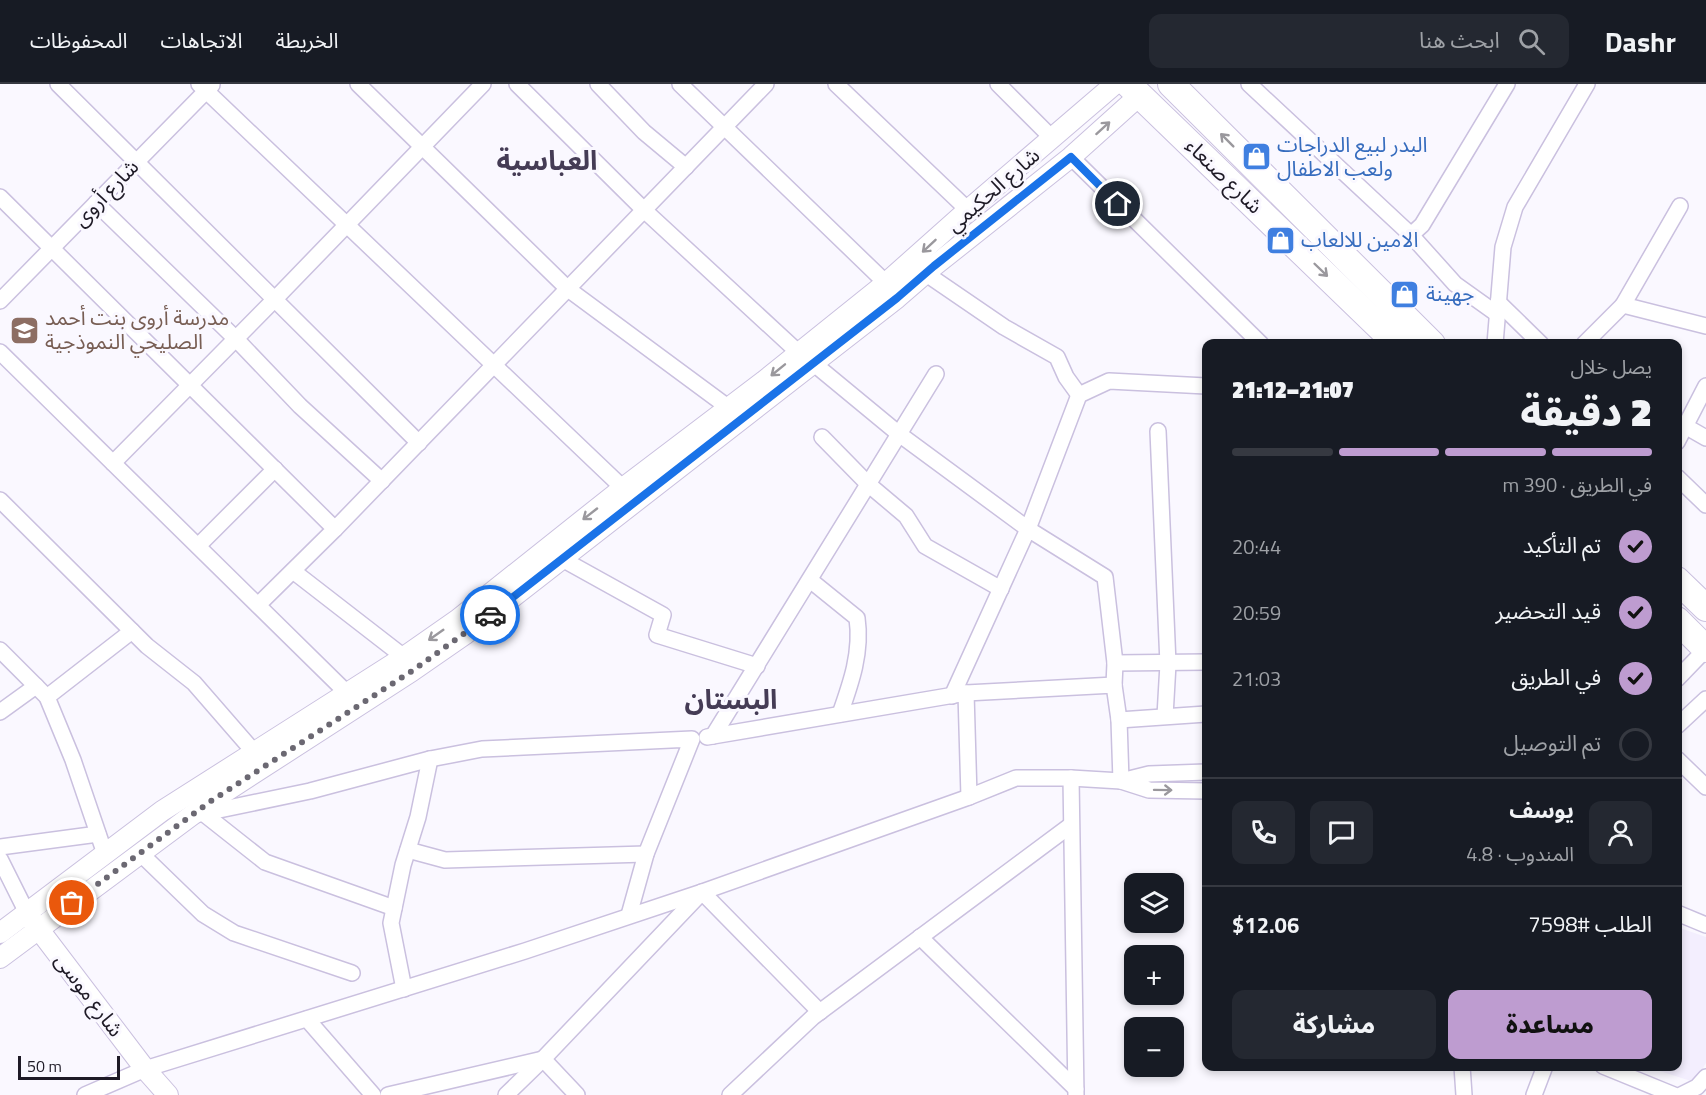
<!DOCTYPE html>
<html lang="ar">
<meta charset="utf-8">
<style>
body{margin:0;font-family:"Titillium Web","Noto Sans Arabic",sans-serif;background:#242831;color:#f1f3f6;direction:rtl;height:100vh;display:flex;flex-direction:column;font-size:22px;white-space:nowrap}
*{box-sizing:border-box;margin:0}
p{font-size:20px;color:#9ea1a6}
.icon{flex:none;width:33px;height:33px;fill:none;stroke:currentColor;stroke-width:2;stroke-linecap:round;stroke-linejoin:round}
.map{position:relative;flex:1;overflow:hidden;direction:ltr}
.sheet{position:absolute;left:1202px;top:255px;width:480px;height:732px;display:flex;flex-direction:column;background:#171b24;border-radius:12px;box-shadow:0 3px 9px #0003;direction:rtl}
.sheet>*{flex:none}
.controls{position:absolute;left:1124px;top:789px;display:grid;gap:12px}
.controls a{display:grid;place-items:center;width:60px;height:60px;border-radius:12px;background:#171b24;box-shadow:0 3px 9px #0003;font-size:30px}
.scale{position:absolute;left:18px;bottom:15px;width:102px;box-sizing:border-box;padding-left:6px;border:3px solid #1e1a26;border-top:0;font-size:16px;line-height:21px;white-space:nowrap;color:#1e1a26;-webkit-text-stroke:4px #faf8ff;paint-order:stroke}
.pin{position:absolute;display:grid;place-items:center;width:51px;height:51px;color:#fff;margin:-26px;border:3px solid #fff;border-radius:50%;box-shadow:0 2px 6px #0007}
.courier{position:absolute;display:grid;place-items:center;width:60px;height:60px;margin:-30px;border:4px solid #1a73e8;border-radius:50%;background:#fff;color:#222;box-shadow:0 2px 8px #0007}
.head em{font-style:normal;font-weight:800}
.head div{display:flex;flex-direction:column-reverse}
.head{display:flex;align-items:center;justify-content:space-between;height:102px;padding:0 30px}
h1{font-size:39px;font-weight:800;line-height:45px}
.bar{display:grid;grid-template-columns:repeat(4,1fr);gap:9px 6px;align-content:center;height:72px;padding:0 30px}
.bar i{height:8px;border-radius:4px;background:#363941}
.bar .active{background:#be9cd0}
.bar p{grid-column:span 4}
.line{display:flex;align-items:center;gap:15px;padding:0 30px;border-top:2px solid #363941}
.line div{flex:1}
.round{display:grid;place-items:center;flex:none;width:63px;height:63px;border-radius:12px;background:#242831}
ol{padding:0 30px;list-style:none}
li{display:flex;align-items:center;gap:18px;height:66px}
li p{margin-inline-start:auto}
li .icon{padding:6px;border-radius:50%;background:#be9cd0;color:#111;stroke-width:4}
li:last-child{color:#9ea1a6}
li i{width:33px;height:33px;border:3px solid #363941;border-radius:50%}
.primary-button{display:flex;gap:12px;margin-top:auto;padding:12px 30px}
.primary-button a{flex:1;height:69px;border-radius:12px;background:#be9cd0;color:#111;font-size:24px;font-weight:800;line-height:69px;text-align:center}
.primary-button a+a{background:#242831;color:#f1f3f6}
header{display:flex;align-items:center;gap:36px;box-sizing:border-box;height:84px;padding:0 30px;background:#171b24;border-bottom:2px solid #363941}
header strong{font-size:28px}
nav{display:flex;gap:33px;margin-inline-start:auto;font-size:21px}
.search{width:420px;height:54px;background:#242831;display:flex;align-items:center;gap:15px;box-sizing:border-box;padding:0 21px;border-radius:12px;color:#9ea1a6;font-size:22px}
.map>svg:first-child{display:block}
.built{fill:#f3eefe}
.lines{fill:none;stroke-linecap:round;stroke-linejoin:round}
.minor-casing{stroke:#cac0df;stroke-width:18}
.tertiary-casing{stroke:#cac0df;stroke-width:22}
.trunk-casing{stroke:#cac0df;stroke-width:28}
.minor{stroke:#fff;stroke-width:15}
.tertiary{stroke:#fff;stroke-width:20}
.trunk{stroke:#fff;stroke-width:26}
.oneway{stroke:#9a989d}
.done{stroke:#6b6872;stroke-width:6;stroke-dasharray:0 10.8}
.route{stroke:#1a73e8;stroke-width:8}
.labels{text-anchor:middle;stroke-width:6;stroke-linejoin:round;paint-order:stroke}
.shop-label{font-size:21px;fill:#366cbe;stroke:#faf8ff;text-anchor:start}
.street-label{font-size:21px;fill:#1e1a26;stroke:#faf8ff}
.education-label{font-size:21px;fill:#785e54;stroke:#faf8ff;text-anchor:start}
.district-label{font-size:27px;font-weight:bold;fill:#453c55;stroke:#faf8ff}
</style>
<header>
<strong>Dashr</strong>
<div class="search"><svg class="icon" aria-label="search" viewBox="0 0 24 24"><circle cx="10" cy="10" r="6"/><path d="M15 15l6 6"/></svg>ابحث هنا</div>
<nav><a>الخريطة</a><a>الاتجاهات</a><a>المحفوظات</a></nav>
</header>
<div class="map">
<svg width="1706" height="1011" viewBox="0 0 1706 1011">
<rect width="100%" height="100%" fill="#faf8ff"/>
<!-- built -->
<path class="built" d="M1677 843 1706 853V979L1694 998 1647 983 1677 982Z"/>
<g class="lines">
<defs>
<g id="minor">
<path d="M58 0 419 359"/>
<path d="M199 0 623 404"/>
<path d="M358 0 568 205 729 324"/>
<path d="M517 0 644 126 799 269"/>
<path d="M598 0 644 48 686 83"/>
<path d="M680 0 886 199"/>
<path d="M836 0 968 126"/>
<path d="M998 0 1052 54"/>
<path d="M1249 0 1411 151 1455 200 1497 230"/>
<path d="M1071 73 1261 260"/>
<path d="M0 113 335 445 258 521"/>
<path d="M96 119 236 255 300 322 382 397"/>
<path d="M1411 151 1422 141 1507 0"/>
<path d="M925 189 1004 243 1057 273 1066 293 1079 311"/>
<path d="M0 217 212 1"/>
<path d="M1498 218 1541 260"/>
<path d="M1623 221 1706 242"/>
<path d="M1495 260 1503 163 1515 123 1587 0"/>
<path d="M1584 260 1623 221 1680 122"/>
<path d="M0 268 347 609"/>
<path d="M813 279 899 350 1028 445 1079 311 1109 297 1206 302"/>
<path d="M1685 342 1706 354"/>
<path d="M1158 347 1168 580 1165 632"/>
<path d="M822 353 868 400 906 432 925 462 1001 505"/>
<path d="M1677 358 1706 302"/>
<path d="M113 379 274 216 483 0"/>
<path d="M1677 393 1706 421"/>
<path d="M0 416 147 562 194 599 254 668"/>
<path d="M335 445 766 0"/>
<path d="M198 462 275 385"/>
<path d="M562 475 663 531 657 551 757 582"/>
<path d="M293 487 404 573"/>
<path d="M810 496 857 534C862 568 851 599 840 630"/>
<path d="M0 566 47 613 73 676 105 770"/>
<path d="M1115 579 1206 578"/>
<path d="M1677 595 1706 565"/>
<path d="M966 609 1114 601 1119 636 1121 697"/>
<path d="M952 612 1028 445 1105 493 1115 579 1114 601"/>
<path d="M47 613 132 547"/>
<path d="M0 628 36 602"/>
<path d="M1119 636 1206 630"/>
<path d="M1677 642 1706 615"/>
<path d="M713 652 936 290"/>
<path d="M707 653 966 609 969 713"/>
<path d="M1677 675 1706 703"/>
<path d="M1071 694 1076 1011"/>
<path d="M1121 697 1149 690 1206 688"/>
<path d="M203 729 265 778 394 824"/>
<path d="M195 731 310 707 430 675 482 665 692 655 646 770 629 831"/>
<path d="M0 763 98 750"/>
<path d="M408 766 445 776 646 770"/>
<path d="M140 769 203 830 234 849 352 889"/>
<path d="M0 775 27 829"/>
<path d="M1677 829 1706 841"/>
<path d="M920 853 1076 1005"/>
<path d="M404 905 391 839 403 781 418 733 430 675"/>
<path d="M307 935 373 1011"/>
<path d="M543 975 577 1011"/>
<path d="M1462 982 1464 1011"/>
<path d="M1603 982 1674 1011"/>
<path d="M85 1011 145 985 525 867 702 808 969 713 1016 694H1071L1121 697 1149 706 1206 707"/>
<path d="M388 1011 543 975"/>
<path d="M506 1011 543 975 702 808 820 928"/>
<path d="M730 1011 813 933 1071 741"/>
<path d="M1534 1011 1545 982"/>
<path d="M1681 1011 1697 1003 1706 993"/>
</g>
<g id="tertiary">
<path d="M31 835 145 985 168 1011"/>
<path d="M0 849 162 727 404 573 457 536 623 404 764 297 886 199 968 126 1115 0"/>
<path d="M0 874 211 717 412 587 464 551 897 214 934 182 1071 73 1140 11"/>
</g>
<g id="trunk">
<path d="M1128 0 1397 260"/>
<path d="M1171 0 1432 260"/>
<path d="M1677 496 1706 524"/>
<path d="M1677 536 1706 565"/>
</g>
</defs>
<!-- minor casing -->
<use href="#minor" class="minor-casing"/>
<!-- tertiary casing -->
<use href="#tertiary" class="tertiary-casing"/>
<!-- trunk casing -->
<use href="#trunk" class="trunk-casing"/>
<!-- minor -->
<use href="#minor" class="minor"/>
<!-- tertiary -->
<use href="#tertiary" class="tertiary"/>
<!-- trunk -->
<use href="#trunk" class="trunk"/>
</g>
<!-- one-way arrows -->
<defs><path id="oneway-shaft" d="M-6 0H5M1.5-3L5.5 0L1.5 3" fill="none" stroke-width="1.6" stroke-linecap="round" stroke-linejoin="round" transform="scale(1.5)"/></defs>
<g class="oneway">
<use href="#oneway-shaft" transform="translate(1103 44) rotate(-42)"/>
<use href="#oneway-shaft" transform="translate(1227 56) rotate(-135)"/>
<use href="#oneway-shaft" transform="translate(929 162) rotate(137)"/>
<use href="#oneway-shaft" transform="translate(1321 186) rotate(44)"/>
<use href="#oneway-shaft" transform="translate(778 286) rotate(141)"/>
<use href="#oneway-shaft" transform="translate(590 430) rotate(142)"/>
<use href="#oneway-shaft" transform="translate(436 551) rotate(145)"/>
<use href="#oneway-shaft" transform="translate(1163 706) rotate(1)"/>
</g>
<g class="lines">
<!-- done -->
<path class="done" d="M72 819 211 717 412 587 490 531"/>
<!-- route -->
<path class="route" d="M490 531 897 214 934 182 1071 73 1118 120"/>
</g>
<!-- icons -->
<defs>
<symbol id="shop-square" viewBox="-11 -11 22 22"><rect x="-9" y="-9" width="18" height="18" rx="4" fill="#3f7fe0" stroke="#faf8ff"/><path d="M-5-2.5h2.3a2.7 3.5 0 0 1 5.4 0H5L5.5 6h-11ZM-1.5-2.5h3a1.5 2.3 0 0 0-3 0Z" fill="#fff"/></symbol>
<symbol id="school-square" viewBox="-11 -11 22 22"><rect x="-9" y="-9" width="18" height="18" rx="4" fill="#8d6e63" stroke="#faf8ff"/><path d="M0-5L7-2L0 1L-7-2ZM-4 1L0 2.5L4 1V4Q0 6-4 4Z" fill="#fff"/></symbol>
</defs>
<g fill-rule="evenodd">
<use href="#shop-square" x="1240" y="56" width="33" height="33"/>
<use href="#shop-square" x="1264" y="140" width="33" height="33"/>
<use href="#shop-square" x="1388" y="194" width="33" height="33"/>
<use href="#school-square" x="8" y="230" width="33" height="33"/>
</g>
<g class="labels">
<!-- shop labels -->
<g class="shop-label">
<text x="1277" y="68">البدر لبيع الدراجات<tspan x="1277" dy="24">ولعب الاطفال</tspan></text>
<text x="1301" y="163">الامين للالعاب</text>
<text x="1426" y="217">جهينة</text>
</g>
<!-- street labels -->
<g class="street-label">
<text transform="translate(1224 92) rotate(44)" y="7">شارع صنعاء</text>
<text transform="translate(993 106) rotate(-41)" y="7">شارع الحكيمي</text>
<text transform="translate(106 109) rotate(-46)" y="7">شارع أروى</text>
<text transform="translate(89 911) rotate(53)" y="7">شارع موسى</text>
</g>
<!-- education labels -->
<g class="education-label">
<text x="45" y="241">مدرسة أروى بنت أحمد<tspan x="45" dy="24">الصليحي النموذجية</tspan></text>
</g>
<!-- district labels -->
<g class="district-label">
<text x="547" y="86">العباسية</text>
<text x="731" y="625">البستان</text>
</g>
</g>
</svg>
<div class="controls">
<a><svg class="icon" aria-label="layers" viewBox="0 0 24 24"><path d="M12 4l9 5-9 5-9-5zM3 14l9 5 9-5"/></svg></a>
<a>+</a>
<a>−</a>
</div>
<div class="scale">50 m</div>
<div class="pin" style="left:72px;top:819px;background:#ea580c"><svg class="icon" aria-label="bag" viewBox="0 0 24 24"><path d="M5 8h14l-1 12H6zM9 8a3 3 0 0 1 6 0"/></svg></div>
<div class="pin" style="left:1118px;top:120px;background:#1f2937"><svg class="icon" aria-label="home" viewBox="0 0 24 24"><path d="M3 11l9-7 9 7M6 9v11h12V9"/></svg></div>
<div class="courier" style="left:490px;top:531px"><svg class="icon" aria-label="car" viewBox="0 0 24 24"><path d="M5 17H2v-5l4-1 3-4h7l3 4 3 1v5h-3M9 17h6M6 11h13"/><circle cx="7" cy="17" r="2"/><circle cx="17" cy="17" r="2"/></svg></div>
<section class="sheet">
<div class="head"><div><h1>2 دقيقة</h1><p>يصل خلال</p></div><em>21:07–21:12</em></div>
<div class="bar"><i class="active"></i><i class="active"></i><i class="active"></i><i></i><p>في الطريق · 390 m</p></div>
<ol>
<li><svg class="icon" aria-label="check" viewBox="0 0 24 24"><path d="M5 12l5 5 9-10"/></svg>تم التأكيد<p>20:44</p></li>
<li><svg class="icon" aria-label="check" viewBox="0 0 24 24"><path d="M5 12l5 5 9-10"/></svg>قيد التحضير<p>20:59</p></li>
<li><svg class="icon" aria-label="check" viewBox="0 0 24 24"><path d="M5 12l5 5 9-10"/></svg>في الطريق<p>21:03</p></li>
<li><i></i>تم التوصيل</li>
</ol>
<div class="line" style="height:108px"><a class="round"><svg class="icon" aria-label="person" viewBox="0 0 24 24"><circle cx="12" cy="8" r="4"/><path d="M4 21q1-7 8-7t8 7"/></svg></a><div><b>يوسف</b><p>المندوب · 4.8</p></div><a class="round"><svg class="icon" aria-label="chat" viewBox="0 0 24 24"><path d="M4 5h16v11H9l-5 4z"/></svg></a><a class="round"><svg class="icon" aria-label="phone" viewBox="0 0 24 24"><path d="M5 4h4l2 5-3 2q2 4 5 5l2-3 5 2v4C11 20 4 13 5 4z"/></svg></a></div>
<div class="line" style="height:78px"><div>الطلب #7598</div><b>$12.06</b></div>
<div class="primary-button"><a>مساعدة</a><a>مشاركة</a></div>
</section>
</div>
